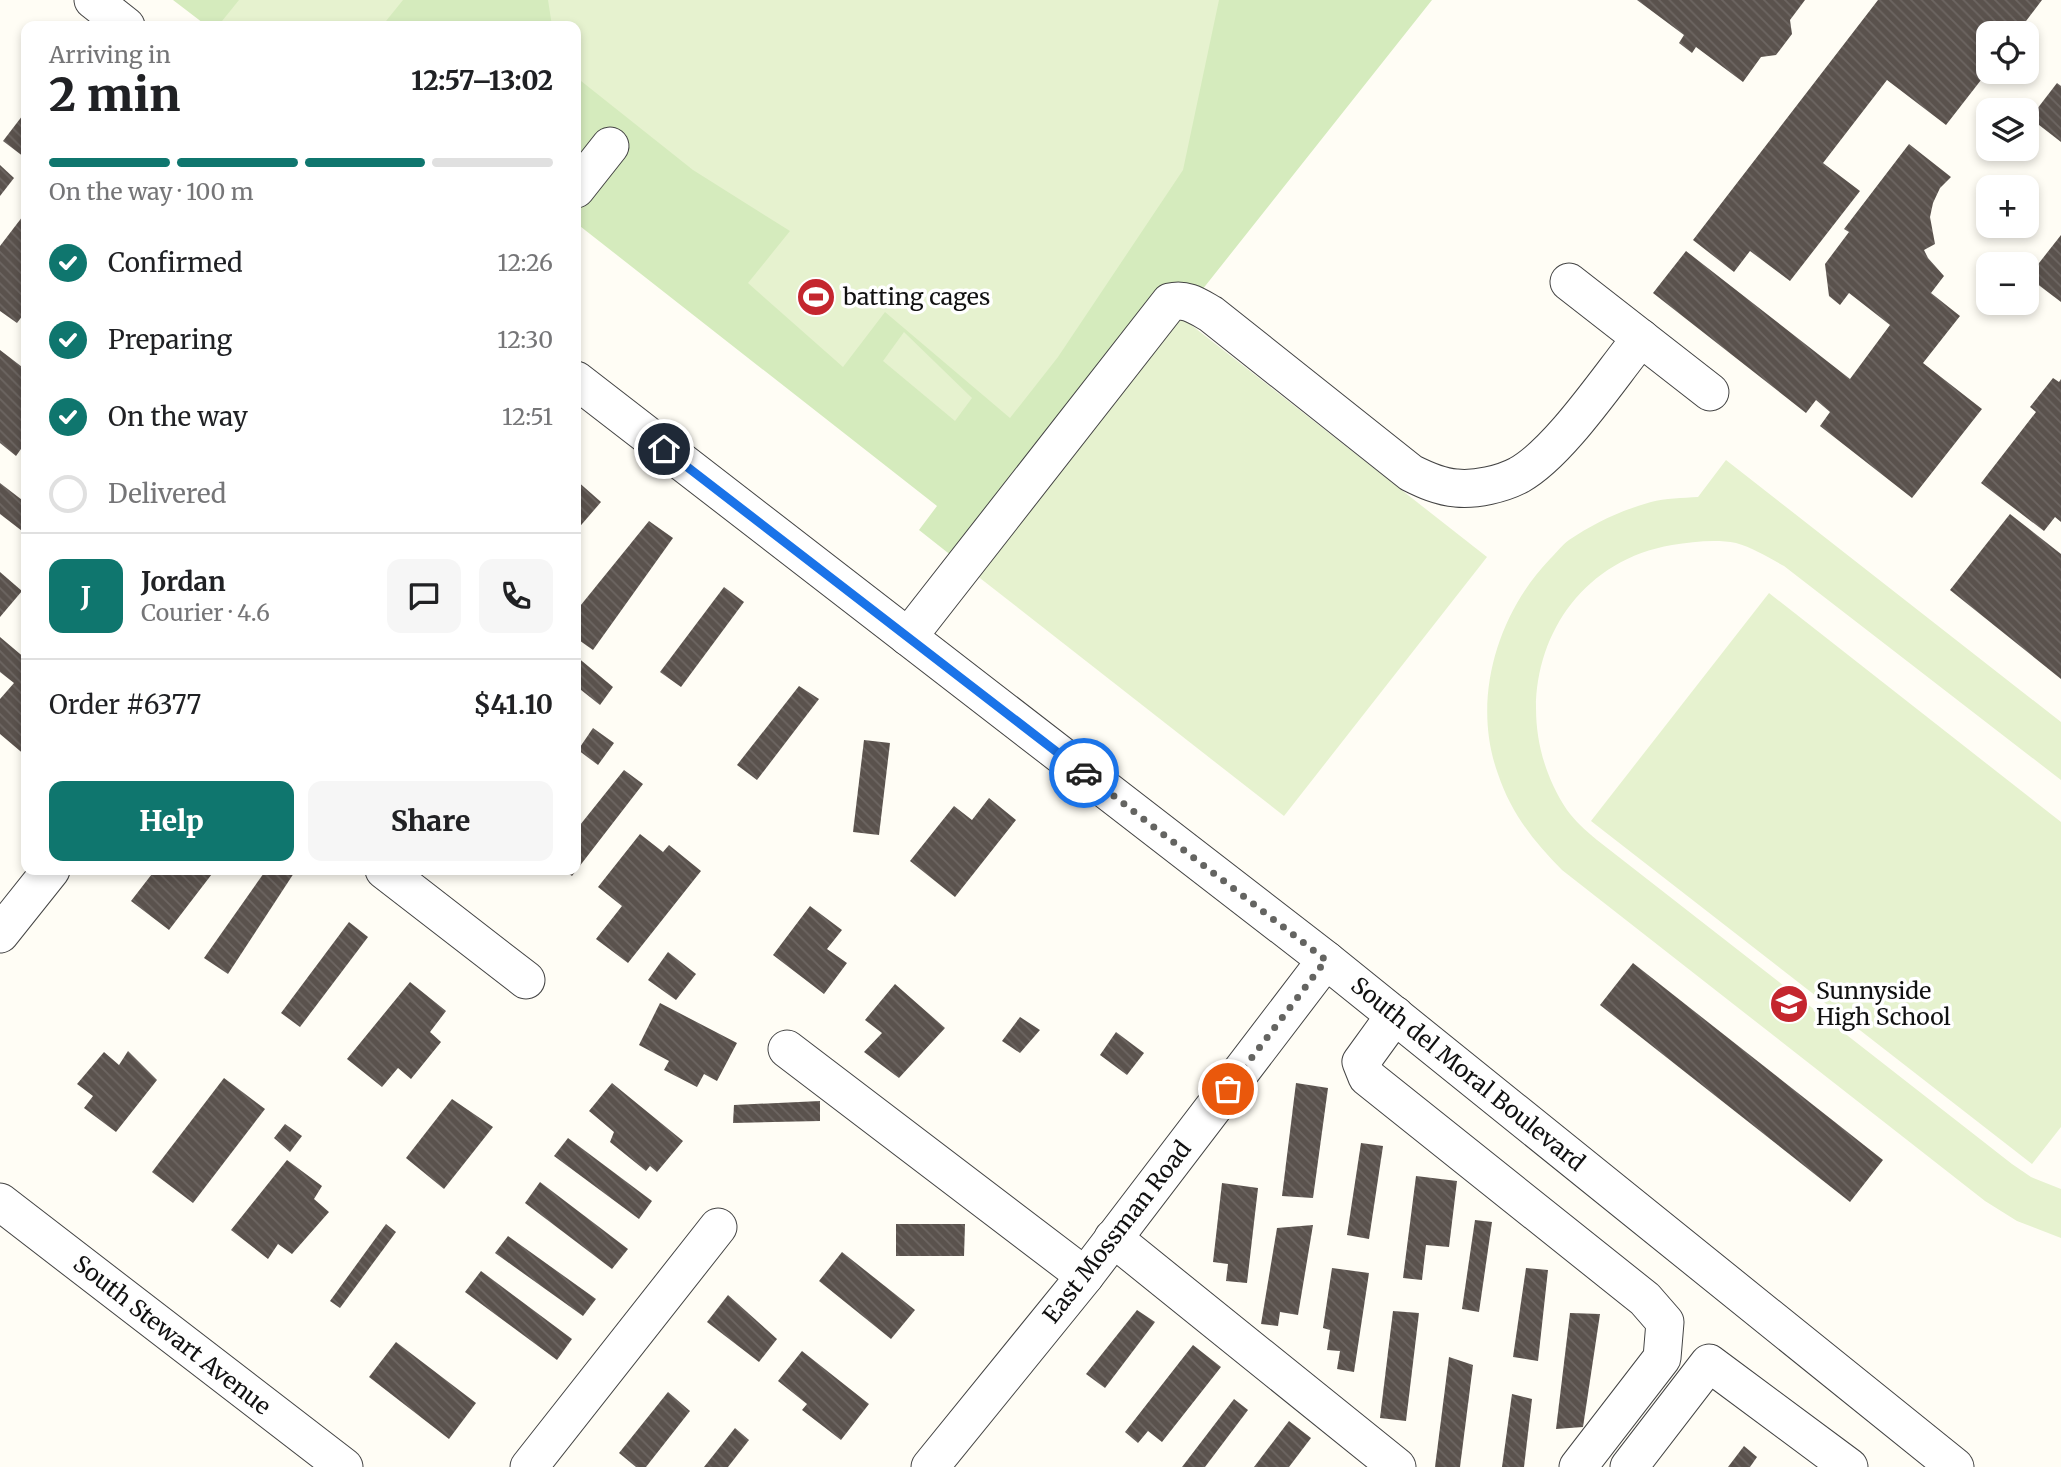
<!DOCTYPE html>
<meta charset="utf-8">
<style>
body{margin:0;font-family:Merriweather,serif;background:#f6f6f6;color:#202124;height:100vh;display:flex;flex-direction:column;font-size:26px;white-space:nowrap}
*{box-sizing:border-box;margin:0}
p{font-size:23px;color:#757577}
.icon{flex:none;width:38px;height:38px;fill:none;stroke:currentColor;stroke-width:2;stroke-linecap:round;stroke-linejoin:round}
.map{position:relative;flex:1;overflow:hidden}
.drawer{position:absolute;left:21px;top:21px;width:560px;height:854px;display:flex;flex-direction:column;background:#fff;border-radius:14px;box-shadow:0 4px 10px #0003}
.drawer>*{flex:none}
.controls{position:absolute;left:1976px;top:21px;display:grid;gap:14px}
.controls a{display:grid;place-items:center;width:63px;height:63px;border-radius:14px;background:#fff;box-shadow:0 4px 10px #0003;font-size:35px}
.pin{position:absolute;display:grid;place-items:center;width:60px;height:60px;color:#fff;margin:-30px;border:4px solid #fff;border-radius:50%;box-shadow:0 2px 7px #0007}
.courier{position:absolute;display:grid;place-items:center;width:70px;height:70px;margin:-35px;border:5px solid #1a73e8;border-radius:50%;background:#fff;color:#222;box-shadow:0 2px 9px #0007}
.summary em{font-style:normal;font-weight:800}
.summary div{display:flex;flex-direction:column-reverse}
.summary{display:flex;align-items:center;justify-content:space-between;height:119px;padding:0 28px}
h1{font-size:46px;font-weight:800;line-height:52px}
.bar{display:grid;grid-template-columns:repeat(4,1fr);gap:10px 7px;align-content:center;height:84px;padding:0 28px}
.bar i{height:9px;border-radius:5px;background:#e0e0e0}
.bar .active{background:#0f766e}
.bar p{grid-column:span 4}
.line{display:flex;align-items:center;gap:18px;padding:0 28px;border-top:2px solid #e0e0e0}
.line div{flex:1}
.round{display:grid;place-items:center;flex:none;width:74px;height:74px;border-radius:14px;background:#f6f6f6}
ol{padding:0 28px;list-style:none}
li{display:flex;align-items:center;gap:21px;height:77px}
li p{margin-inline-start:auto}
li .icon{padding:7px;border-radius:50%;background:#0f766e;color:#fff;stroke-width:4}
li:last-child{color:#757577}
li i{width:38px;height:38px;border:4px solid #e0e0e0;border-radius:50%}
.primary-button{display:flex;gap:14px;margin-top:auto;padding:14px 28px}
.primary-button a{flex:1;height:80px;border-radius:14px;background:#0f766e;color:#fff;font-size:28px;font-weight:800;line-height:80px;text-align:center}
.primary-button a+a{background:#f6f6f6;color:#202124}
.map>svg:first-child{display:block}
.grass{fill:#d5ebbd}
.pitch{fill:#e6f2cf}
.building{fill:url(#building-back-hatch)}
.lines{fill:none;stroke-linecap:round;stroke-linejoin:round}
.minor-casing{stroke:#444;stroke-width:39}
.minor{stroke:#fff;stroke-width:37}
.done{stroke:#646461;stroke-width:7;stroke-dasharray:0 12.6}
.route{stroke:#1a73e8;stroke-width:9}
.labels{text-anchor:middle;stroke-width:7;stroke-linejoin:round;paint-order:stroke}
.poi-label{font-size:23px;fill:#111;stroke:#fff;text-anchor:start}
.street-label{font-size:23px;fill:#111;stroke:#fff}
</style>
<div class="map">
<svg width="2061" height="1467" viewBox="0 0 2061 1467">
<defs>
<pattern id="building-back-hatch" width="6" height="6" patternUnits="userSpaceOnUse" patternTransform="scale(1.75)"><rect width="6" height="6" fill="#5a524d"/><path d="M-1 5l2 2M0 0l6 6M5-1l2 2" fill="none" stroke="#6d6662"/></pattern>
</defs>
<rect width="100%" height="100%" fill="#fffdf5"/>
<!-- grass -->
<path class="grass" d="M173 0H1432L976 575 919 530 937 506 576 223V26H207Z"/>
<!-- pitch -->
<g class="pitch">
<path d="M239 0H403L382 26H218Z"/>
<path d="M548 0H1219L1183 170 1058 357 1010 418 885 312 843 367 748 283 790 231 693 170 576 77V26H552Z"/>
<path d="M1181 317 1487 557 1284 816 976 575Z"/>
<path d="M904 332 972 398 955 421 883 361Z"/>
<path d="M1726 460 2061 722V780L1784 566C1769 558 1752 547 1736 543 1715 539 1693 542 1672 545 1547 566 1499 708 1567 810 1575 821 1586 831 1597 840L2012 1164 2031 1177 2061 1189V1238L2017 1221 1985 1201 1562 870C1534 842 1511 813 1498 774 1471 700 1497 614 1550 559 1556 553 1562 545 1569 540 1594 523 1622 510 1651 502 1665 498 1683 498 1698 497Z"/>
<path d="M1769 593 2061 822V1127L2032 1164 1591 821Z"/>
</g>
<!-- building -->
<g class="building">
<path d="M1637 0H1805L1790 20 1792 34 1776 55 1761 57 1743 82 1696 47 1692 53 1679 43 1684 35Z"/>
<path d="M1878 0H2042L2017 33H1988V71L1946 125 1887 80 1823 163 1860 191 1790 281 1750 251 1734 272 1693 240Z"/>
<path d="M2057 83 2061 86V142L2030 118Z"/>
<path d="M26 111V154L24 157 3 141Z"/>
<path d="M1909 144 1951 177 1940 188 1933 203 1930 217 1935 244 1924 250 1928 258 1944 276 1931 293 1960 316 1923 363 1982 409 1912 498 1820 426 1830 412 1816 400 1806 413 1653 293 1686 251 1850 379 1890 325 1849 293 1840 305 1829 296 1825 264 1849 232 1844 229Z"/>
<path d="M0 165 14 178 0 196Z"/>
<path d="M26 212V311L17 323 0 311V246Z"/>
<path d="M2061 235V302L2028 277Z"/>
<path d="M0 350 26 370V453L21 449 16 456 0 443Z"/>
<path d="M2053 378 2059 382 2061 379V522L2055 517 2044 531 1981 483 2036 412 2030 407Z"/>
<path d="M576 480 601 502 576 531Z"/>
<path d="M0 483 26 503V534L0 514Z"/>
<path d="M2010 514 2061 554V679L1950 590Z"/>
<path d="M649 521 673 538 593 650 576 638V611Z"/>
<path d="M0 572 22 591 0 617Z"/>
<path d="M724 587 744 602 681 687 660 672Z"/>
<path d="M0 637 26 659V756L0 734V699L14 683 0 672Z"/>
<path d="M576 656 613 687 600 705 576 686Z"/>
<path d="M799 686 819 699 757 780 737 765Z"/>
<path d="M593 728 614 743 598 765 578 750Z"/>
<path d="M864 740 890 743 879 835 853 832Z"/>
<path d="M624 770 643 784 572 876 563 870H576V830Z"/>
<path d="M989 798 1016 820 955 897 910 861 954 806 972 820Z"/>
<path d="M640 834 663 852 669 845 701 871 628 963 596 939 622 906 598 887Z"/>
<path d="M155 870H177L181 873 184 870H215L169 930 131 901Z"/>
<path d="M266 870H289L294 873 228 974 204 958Z"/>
<path d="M810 906 842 930 827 949 847 963 824 994 773 955Z"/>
<path d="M349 922 368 937 300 1027 281 1013Z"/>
<path d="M668 952 696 974 676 1000 648 980Z"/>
<path d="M1633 963 1883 1160 1850 1202 1600 1005Z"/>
<path d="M410 982 446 1011 430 1032 441 1042 411 1079 398 1068 382 1087 347 1059Z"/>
<path d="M895 984 945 1028 899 1078 864 1052 882 1033 865 1020Z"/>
<path d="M660 1003 737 1043 717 1081 704 1074 697 1087 664 1070 669 1061 639 1045Z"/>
<path d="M1020 1017 1040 1030 1020 1053 1002 1041Z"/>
<path d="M1116 1032 1144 1053 1127 1075 1100 1055Z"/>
<path d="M128 1051 157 1080 116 1132 84 1108 93 1096 77 1084 104 1052 119 1065Z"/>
<path d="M224 1078 265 1109 193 1203 152 1172Z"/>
<path d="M612 1083 683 1141 657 1172 650 1166 646 1171 610 1142 614 1132 589 1111Z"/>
<path d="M1296 1083 1328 1088 1313 1198 1282 1196Z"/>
<path d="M452 1099 493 1127 444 1189 406 1158Z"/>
<path d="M820 1101V1121L733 1123 734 1105Z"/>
<path d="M285 1124 302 1136 290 1152 274 1138Z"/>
<path d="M568 1138 652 1201 639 1219 554 1156Z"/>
<path d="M1361 1143 1383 1146 1369 1239 1347 1235Z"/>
<path d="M287 1160 322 1186 314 1199 329 1212 292 1254 278 1244 268 1259 231 1230Z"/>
<path d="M1416 1176 1457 1181 1449 1247 1426 1245 1422 1280 1403 1278Z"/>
<path d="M540 1182 628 1249 612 1269 525 1203Z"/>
<path d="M1222 1183 1258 1188 1247 1283 1226 1281 1228 1264 1213 1262Z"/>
<path d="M1475 1220 1492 1222 1479 1312 1462 1309Z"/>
<path d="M386 1224 396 1232 340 1308 330 1301Z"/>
<path d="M896 1224H965L964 1256H896Z"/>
<path d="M1313 1225 1298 1315 1280 1312 1278 1326 1261 1324 1277 1228Z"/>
<path d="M508 1236 596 1299 583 1316 495 1253Z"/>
<path d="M842 1252 915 1310 891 1339 819 1281Z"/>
<path d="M1332 1268 1369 1273 1354 1372 1337 1369 1340 1351 1327 1350 1330 1330 1323 1328Z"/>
<path d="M1526 1268 1548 1270 1538 1361 1513 1357Z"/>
<path d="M481 1271 572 1339 557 1360 465 1292Z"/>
<path d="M728 1295 777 1339 759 1362 707 1322Z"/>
<path d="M1137 1310 1155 1322 1105 1388 1086 1374Z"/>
<path d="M1393 1311 1419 1313 1406 1421 1380 1418Z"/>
<path d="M1570 1313 1600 1314 1583 1427 1556 1429Z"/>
<path d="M396 1342 476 1403 449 1439 369 1377Z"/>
<path d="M1193 1345 1221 1367 1162 1442 1148 1431 1138 1443 1125 1432Z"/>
<path d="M802 1351 869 1404 841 1440 802 1410 807 1404 778 1381Z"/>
<path d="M1449 1357 1473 1365 1460 1467H1435Z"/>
<path d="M668 1392 690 1411 646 1467H636L619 1453Z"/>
<path d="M1512 1394 1532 1399 1524 1467H1502Z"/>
<path d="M1234 1399 1248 1410 1205 1467H1182Z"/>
<path d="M1289 1421 1311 1438 1289 1467H1254Z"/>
<path d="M735 1428 749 1440 728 1467H704Z"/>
<path d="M1744 1446 1757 1457 1750 1467H1728Z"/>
</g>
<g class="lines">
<defs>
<g id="minor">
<path d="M93 0 126 26"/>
<path d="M576 189 610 146"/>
<path d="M1569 282 1710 392"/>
<path d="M576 380 1326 960 1955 1467"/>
<path d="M908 637 1170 302C1186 298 1197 306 1211 314L1411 473C1425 480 1440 487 1456 488 1476 490 1502 484 1519 475 1560 452 1610 376 1641 338"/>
<path d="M384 870 526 980"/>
<path d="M0 934 51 870"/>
<path d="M1395 1015 1361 1062 1367 1077 1645 1299 1665 1322 1662 1358 1578 1467"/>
<path d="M787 1049 1085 1276"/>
<path d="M0 1202 344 1467"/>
<path d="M1113 1238 1397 1467"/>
<path d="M529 1467 718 1227"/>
<path d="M930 1467 1085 1276 1326 960"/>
<path d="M1629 1467 1709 1363 1849 1467"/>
</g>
</defs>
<!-- minor casing -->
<use href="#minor" class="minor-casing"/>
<!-- minor -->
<use href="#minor" class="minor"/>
</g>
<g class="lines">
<!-- done -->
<path class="done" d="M1084 773 1326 960 1228 1089"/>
<!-- route -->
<path class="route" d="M664 449 1084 773"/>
</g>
<!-- icons -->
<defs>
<symbol id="stadium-disc" viewBox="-11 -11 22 22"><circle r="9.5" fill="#c4262e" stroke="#fff"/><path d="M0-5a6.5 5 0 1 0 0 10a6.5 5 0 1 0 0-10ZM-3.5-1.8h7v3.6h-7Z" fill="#fff"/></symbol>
<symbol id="school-disc" viewBox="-11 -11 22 22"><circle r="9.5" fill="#c4262e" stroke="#fff"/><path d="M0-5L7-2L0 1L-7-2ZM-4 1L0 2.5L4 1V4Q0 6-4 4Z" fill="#fff"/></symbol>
</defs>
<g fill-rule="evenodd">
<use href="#stadium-disc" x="794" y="275" width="44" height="44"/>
<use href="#school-disc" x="1767" y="982" width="44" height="44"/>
</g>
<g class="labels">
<!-- poi labels -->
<g class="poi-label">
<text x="843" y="305">batting cages</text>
<text x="1816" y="999">Sunnyside<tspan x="1816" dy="26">High School</tspan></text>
</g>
<!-- street labels -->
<g class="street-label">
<text transform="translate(1468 1074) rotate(39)" y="8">South del Moral Boulevard</text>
<text transform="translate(1117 1232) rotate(-52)" y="8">East Mossman Road</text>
<text transform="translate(172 1335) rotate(38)" y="8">South Stewart Avenue</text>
</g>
</g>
</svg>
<div class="controls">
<a><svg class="icon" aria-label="locate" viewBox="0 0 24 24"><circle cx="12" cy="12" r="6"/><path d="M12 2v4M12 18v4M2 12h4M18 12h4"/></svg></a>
<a><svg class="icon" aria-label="layers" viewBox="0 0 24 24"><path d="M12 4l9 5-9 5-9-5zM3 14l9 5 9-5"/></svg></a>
<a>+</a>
<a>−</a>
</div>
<div class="pin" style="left:1228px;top:1089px;background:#ea580c"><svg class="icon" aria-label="bag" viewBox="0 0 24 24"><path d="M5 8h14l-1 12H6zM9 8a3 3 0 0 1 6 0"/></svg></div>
<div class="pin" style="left:664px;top:449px;background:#1f2937"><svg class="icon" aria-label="home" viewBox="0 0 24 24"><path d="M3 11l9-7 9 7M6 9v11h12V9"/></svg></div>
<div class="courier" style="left:1084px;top:773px"><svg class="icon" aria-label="car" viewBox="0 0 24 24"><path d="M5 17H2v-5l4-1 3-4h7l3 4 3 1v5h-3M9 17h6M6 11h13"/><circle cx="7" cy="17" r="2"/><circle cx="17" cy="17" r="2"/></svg></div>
<section class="drawer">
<div class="summary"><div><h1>2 min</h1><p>Arriving in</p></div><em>12:57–13:02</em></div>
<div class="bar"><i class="active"></i><i class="active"></i><i class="active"></i><i></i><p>On the way · 100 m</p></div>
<ol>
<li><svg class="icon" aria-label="check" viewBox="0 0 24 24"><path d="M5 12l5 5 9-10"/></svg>Confirmed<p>12:26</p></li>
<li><svg class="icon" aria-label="check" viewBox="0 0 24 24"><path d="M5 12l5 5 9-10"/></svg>Preparing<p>12:30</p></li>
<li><svg class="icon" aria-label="check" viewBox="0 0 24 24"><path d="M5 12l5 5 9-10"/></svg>On the way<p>12:51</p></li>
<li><i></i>Delivered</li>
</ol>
<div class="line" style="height:126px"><b class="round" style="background:#0f766e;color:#fff">J</b><div><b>Jordan</b><p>Courier · 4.6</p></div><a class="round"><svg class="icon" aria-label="chat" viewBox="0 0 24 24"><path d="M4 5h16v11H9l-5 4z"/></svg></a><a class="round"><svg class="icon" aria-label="phone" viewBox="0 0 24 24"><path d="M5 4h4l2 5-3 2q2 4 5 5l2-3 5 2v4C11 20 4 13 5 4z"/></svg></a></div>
<div class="line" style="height:91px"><div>Order #6377</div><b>$41.10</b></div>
<div class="primary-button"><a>Help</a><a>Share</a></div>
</section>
</div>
